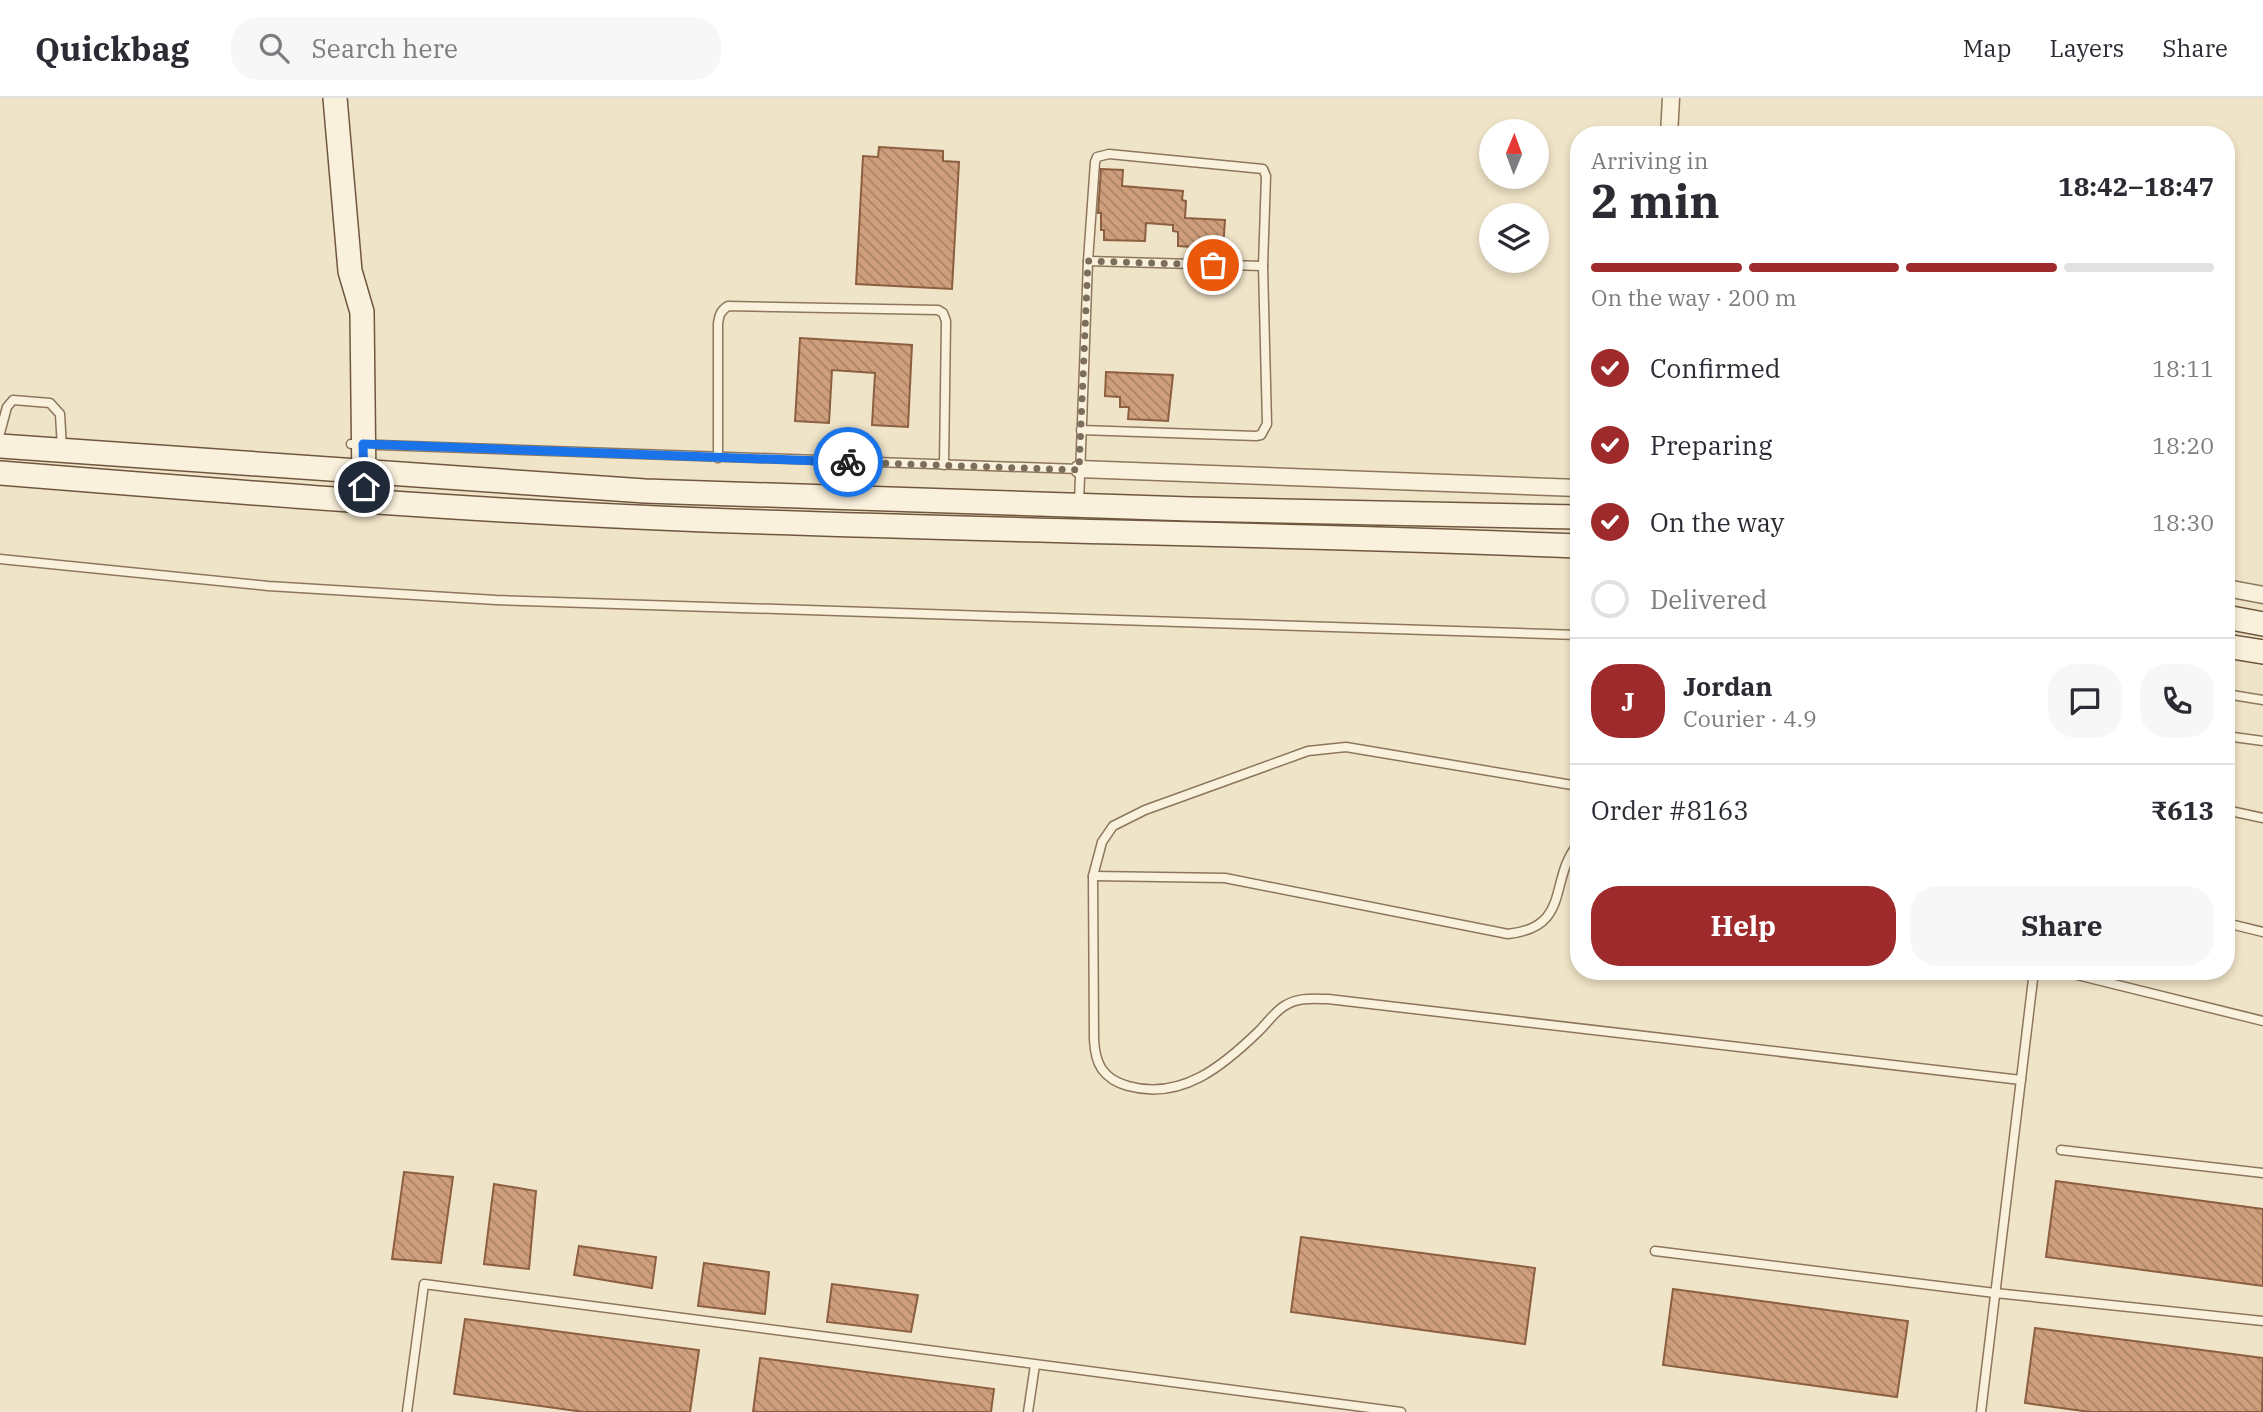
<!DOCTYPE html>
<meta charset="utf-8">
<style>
body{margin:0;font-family:"IBM Plex Serif",serif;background:#f7f7f7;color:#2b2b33;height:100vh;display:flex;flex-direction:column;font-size:26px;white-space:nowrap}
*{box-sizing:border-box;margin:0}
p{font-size:23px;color:#7c7c81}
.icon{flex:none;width:38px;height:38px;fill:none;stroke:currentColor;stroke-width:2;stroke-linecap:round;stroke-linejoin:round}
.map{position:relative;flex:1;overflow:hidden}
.panel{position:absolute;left:1570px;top:28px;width:665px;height:854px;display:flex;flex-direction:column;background:#fff;border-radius:28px;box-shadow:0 4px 10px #0003}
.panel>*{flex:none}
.needle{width:46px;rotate:1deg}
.fabs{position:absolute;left:1479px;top:21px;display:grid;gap:14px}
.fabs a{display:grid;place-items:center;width:70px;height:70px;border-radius:50%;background:#fff;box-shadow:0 4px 10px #0003;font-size:35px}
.pin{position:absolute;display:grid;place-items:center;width:60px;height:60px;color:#fff;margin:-30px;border:4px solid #fff;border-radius:50%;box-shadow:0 2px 7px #0007}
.courier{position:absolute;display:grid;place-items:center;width:70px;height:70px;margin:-35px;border:5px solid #1a73e8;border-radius:50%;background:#fff;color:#222;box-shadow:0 2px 9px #0007}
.headline em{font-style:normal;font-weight:700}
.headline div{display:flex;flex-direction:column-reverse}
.headline{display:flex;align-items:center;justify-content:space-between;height:119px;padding:0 21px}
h1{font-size:46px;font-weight:700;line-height:52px}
.bar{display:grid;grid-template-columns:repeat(4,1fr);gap:10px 7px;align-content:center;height:84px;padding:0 21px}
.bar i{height:9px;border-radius:5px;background:#e1e1e2}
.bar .current{background:#9e2a2b}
.bar p{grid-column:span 4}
.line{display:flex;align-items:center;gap:18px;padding:0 21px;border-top:2px solid #e1e1e2}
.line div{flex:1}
.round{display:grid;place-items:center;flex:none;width:74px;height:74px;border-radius:28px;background:#f7f7f7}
ol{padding:0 21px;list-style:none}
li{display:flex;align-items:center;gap:21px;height:77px}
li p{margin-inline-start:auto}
li .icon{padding:7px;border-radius:50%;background:#9e2a2b;color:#fff;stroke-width:4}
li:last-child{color:#7c7c81}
li i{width:38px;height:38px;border:4px solid #e1e1e2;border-radius:50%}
.primary-button{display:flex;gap:14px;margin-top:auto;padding:14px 21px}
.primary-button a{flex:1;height:80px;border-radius:28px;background:#9e2a2b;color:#fff;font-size:28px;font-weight:700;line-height:80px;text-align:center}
.primary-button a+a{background:#f7f7f7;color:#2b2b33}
header{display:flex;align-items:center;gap:42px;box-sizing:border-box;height:98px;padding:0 35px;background:#fff;border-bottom:2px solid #e1e1e2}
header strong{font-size:33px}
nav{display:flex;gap:38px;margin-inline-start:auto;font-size:24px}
.search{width:490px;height:63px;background:#f7f7f7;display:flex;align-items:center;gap:18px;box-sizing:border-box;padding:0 24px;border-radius:28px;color:#7c7c81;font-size:26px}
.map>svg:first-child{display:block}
.building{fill:url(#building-back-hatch);stroke:#8d5f41;stroke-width:2}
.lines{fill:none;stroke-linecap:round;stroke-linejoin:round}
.lane-casing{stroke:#8d765c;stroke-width:11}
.street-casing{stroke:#8d765c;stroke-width:19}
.secondary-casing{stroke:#6f573f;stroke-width:26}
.lane{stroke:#faf1dc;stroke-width:8}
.street{stroke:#faf1dc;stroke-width:16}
.secondary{stroke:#faf1dc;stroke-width:23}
.done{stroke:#7c6e5b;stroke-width:7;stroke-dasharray:0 12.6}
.route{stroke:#1a73e8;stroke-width:9}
</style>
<header>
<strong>Quickbag</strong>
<div class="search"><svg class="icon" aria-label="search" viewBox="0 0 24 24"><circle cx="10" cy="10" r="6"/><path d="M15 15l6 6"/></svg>Search here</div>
<nav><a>Map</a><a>Layers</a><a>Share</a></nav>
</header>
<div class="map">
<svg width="2263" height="1314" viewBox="0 0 2263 1314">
<defs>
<pattern id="building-back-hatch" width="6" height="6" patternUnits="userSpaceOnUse" patternTransform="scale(1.75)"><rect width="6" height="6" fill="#cf9f7d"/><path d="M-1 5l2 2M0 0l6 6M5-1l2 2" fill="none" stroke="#a98266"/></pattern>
</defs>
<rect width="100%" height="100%" fill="#f0e4c8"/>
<!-- building -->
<g class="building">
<path d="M879 49 943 53V63L959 64 952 191 856 186 863 58 878 59Z"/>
<path d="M1101 71 1123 72 1122 88 1183 93 1182 102 1186 103 1185 120 1225 122 1223 151 1178 148V134L1173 133V127L1146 125 1145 143 1104 142V132H1101V115H1098Z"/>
<path d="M800 240 912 247 908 329 872 327 875 275 832 272 829 325 795 323Z"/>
<path d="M1106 274 1173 277 1168 323 1128 321 1129 309H1120V299L1105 298Z"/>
<path d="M404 1074 453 1079 441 1165 392 1161Z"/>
<path d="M2056 1083 2263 1111V1188L2046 1159Z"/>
<path d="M494 1086 536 1093 529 1171 484 1166Z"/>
<path d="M1301 1139 1535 1170 1525 1246 1291 1214Z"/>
<path d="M579 1148 656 1159 652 1190 574 1177Z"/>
<path d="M704 1165 769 1174 765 1216 698 1208Z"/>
<path d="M832 1186 918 1197 911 1234 827 1224Z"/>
<path d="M1673 1191 1908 1223 1897 1299 1663 1267Z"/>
<path d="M465 1221 699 1252 690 1314H584L454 1296Z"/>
<path d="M2035 1230 2263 1260 2262 1314H2090L2025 1305Z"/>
<path d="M760 1260 994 1291 991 1314H753Z"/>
</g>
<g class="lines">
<defs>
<g id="lane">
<path d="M1088 163 1263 168"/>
<path d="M0 335 7 309 13 302 50 305 60 316 62 350"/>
<path d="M351 346 1079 371"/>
<path d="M718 360V226C719 218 720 213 728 208L938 212 943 215 946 223 944 367"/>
<path d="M2226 399 2229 406 2226 424"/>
<path d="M1079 405 1088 163 1095 64 1097 59 1109 56 1263 71 1266 78 1263 168 1267 326 1261 337 1256 338 1081 332"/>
<path d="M0 461 268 488 496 502 1578 537"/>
<path d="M2226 596 2263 602"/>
<path d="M2226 638 2263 643"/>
<path d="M1578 688 1346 649 1308 653 1145 712 1113 728 1102 744 1093 778 1094 941C1095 966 1103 981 1128 988 1182 1003 1224 967 1259 933 1268 924 1276 912 1286 907 1299 899 1314 901 1328 901L2021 982"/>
<path d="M2226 712 2263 720"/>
<path d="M1093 778 1225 780 1508 836C1572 829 1548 782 1578 746"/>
<path d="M2226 825 2263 834"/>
<path d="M2061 873 2263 923"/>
<path d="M2061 1052 2263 1075"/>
<path d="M1655 1153 1995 1195 2263 1223"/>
<path d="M407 1314 424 1186 1401 1314"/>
<path d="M1028 1314 1035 1267"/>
<path d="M1981 1314 2034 873"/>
</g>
<g id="street">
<path d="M1669 37 1671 0"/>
<path d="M1079 371 1578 390"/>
<path d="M2226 490 2263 497"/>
</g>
<g id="secondary">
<path d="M335 0 350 173 362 214 364 387"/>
<path d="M0 348 645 393 1190 411 1578 419"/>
<path d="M0 375C235 394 470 413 705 422 996 433 1288 436 1578 448"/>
<path d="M2226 519 2263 526"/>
<path d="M2226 548 2263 554"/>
</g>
</defs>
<!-- lane casing -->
<use href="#lane" class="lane-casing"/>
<!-- street casing -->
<use href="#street" class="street-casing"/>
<!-- secondary casing -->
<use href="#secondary" class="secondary-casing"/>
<!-- lane -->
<use href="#lane" class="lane"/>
<!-- street -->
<use href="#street" class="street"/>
<!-- secondary -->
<use href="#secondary" class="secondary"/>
</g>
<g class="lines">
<!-- done -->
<path class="done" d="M848 364 1079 372 1088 163 1213 167"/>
<!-- route -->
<path class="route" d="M364 389 363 346 848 364"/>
</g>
</svg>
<div class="fabs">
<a><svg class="needle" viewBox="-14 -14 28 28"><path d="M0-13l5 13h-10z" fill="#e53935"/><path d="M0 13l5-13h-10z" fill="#7c7c81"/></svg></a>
<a><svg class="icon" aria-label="layers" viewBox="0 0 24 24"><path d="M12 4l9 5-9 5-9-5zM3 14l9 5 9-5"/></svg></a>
</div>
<div class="pin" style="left:1213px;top:167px;background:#ea580c"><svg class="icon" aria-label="bag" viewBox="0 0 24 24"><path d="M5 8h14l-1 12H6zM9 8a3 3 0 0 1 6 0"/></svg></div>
<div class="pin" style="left:364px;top:389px;background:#1f2937"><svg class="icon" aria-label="home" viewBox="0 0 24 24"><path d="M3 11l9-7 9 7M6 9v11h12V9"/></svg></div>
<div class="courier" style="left:848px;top:364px"><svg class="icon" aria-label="bike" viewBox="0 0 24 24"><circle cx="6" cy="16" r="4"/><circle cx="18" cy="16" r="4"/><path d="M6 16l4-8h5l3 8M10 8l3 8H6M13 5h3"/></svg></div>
<section class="panel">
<div class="headline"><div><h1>2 min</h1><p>Arriving in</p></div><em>18:42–18:47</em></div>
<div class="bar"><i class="current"></i><i class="current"></i><i class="current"></i><i></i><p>On the way · 200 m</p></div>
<ol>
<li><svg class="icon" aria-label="check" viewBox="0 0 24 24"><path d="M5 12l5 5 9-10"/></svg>Confirmed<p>18:11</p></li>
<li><svg class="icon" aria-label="check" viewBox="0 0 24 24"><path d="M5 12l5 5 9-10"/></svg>Preparing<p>18:20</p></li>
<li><svg class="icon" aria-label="check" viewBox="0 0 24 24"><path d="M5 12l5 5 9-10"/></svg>On the way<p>18:30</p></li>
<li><i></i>Delivered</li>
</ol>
<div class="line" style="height:126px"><b class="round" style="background:#9e2a2b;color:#fff">J</b><div><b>Jordan</b><p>Courier · 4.9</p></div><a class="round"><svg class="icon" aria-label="chat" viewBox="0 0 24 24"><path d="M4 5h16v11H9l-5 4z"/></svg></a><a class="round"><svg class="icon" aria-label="phone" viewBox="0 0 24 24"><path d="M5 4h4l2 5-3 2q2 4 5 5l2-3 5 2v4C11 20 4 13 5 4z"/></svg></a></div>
<div class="line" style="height:91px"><div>Order #8163</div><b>₹613</b></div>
<div class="primary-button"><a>Help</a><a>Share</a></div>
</section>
</div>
